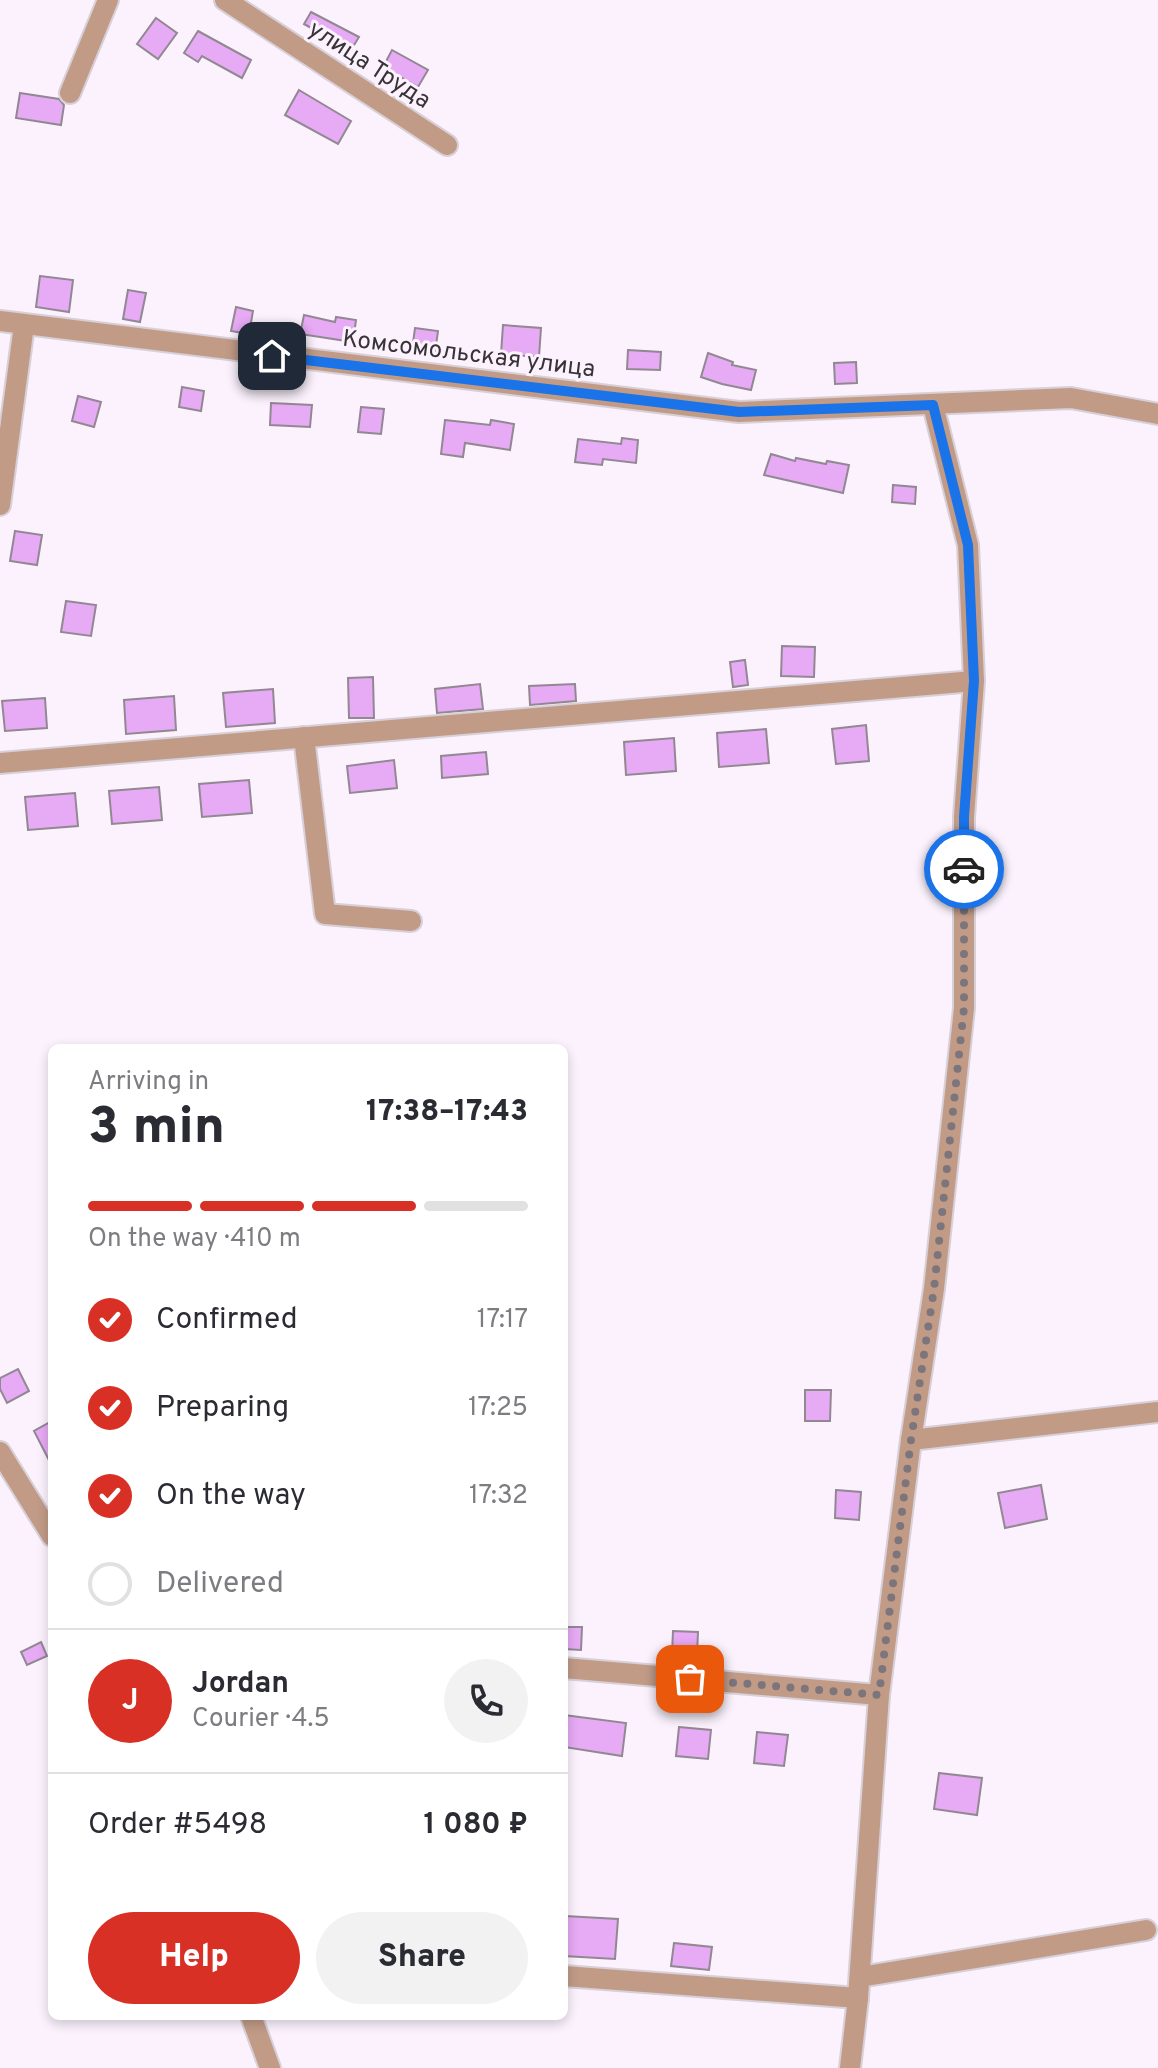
<!DOCTYPE html>
<meta charset="utf-8">
<style>
body{margin:0;font-family:Overpass,sans-serif;background:#f2f2f3;color:#2b2b33;height:100vh;display:flex;flex-direction:column;font-size:30px;white-space:nowrap}
*{box-sizing:border-box;margin:0}
p{font-size:26px;color:#7c7c81}
.icon{flex:none;width:44px;height:44px;fill:none;stroke:currentColor;stroke-width:2;stroke-linecap:round;stroke-linejoin:round}
.map{position:relative;flex:1;overflow:hidden}
.side{position:absolute;left:48px;top:1044px;width:520px;height:976px;display:flex;flex-direction:column;background:#fff;border-radius:12px;box-shadow:0 4px 12px #0003}
.side>*{flex:none}
.pin{position:absolute;display:grid;place-items:center;width:68px;height:68px;color:#fff;margin:-34px;border-radius:16px;box-shadow:0 4px 12px #0006}
.courier{position:absolute;display:grid;place-items:center;width:80px;height:80px;margin:-40px;border:6px solid #1a73e8;border-radius:50%;background:#fff;color:#222;box-shadow:0 2px 10px #0007}
.summary em{font-style:normal;font-weight:800}
.summary div{display:flex;flex-direction:column-reverse}
.summary{display:flex;align-items:center;justify-content:space-between;height:136px;padding:0 40px}
h1{font-size:52px;font-weight:800;line-height:60px}
.bar{display:grid;grid-template-columns:repeat(4,1fr);gap:12px 8px;align-content:center;height:96px;padding:0 40px}
.bar i{height:10px;border-radius:6px;background:#e1e1e2}
.bar .active{background:#d93025}
.bar p{grid-column:span 4}
.line{display:flex;align-items:center;gap:20px;padding:0 40px;border-top:2px solid #e1e1e2}
.line div{flex:1}
.round{display:grid;place-items:center;flex:none;width:84px;height:84px;border-radius:42px;background:#f2f2f3}
ol{padding:0 40px;list-style:none}
li{display:flex;align-items:center;gap:24px;height:88px}
li p{margin-inline-start:auto}
li .icon{padding:8px;border-radius:50%;background:#d93025;color:#fff;stroke-width:4}
li:last-child{color:#7c7c81}
li i{width:44px;height:44px;border:4px solid #e1e1e2;border-radius:50%}
.cta{display:flex;gap:16px;margin-top:auto;padding:16px 40px}
.cta a{flex:1;height:92px;border-radius:48px;background:#d93025;color:#fff;font-size:32px;font-weight:800;line-height:92px;text-align:center}
.cta a+a{background:#f2f2f3;color:#2b2b33}
.map>svg:first-child{display:block}
.building{fill:#e7aaf5;stroke:#918892;stroke-width:2}
.lines{fill:none;stroke-linecap:round;stroke-linejoin:round}
.minor-casing{stroke:#d8d0d9;stroke-width:24}
.minor{stroke:#c29b87;stroke-width:20}
.done{stroke:#7c767c;stroke-width:8;stroke-dasharray:0 14.4}
.route{stroke:#1a73e8;stroke-width:10}
.labels{text-anchor:middle;stroke-width:6;stroke-linejoin:round;paint-order:stroke}
.street-label{font-size:24px;fill:#373337;stroke:#fbf2fd}
</style>
<div class="map">
<svg width="1158" height="2068" viewBox="0 0 1158 2068">
<rect width="100%" height="100%" fill="#fbf2fd"/>
<!-- building -->
<g class="building">
<path d="M311 12 359 37 351 50 304 24Z"/>
<path d="M156 18 177 33 158 59 137 44Z"/>
<path d="M198 31 251 60 242 78 202 56 198 62 184 53Z"/>
<path d="M392 50 428 70 418 87 383 67Z"/>
<path d="M299 90 351 121 338 144 285 115Z"/>
<path d="M20 93 59 99 64 105 61 125 16 118Z"/>
<path d="M40 276 73 280 69 312 36 307Z"/>
<path d="M128 290 146 293 140 322 123 319Z"/>
<path d="M236 307 253 311 249 334 231 331Z"/>
<path d="M304 315 335 322 336 317 356 320 353 342 300 334Z"/>
<path d="M503 325 541 328 539 357 501 354Z"/>
<path d="M415 328 438 331 435 353 412 350Z"/>
<path d="M628 350 661 352 660 370 627 369Z"/>
<path d="M708 353 733 362 732 365 756 370 751 390 722 384 701 377Z"/>
<path d="M856 362 857 383 835 384 834 363Z"/>
<path d="M182 387 204 391 201 411 179 407Z"/>
<path d="M78 396 101 402 94 427 72 421Z"/>
<path d="M271 403 312 405 310 427 270 425Z"/>
<path d="M361 407 384 409 381 434 358 432Z"/>
<path d="M445 420 490 425 491 420 514 424 510 450 465 443 463 457 441 454Z"/>
<path d="M622 438 638 440 636 463 603 459 602 465 575 462 578 439 621 444Z"/>
<path d="M771 454 795 461 796 458 826 464 827 461 849 465 843 493 764 475Z"/>
<path d="M893 485 916 487 915 504 892 502Z"/>
<path d="M15 531 42 535 37 565 10 561Z"/>
<path d="M66 601 96 605 91 636 61 632Z"/>
<path d="M782 646 815 647 814 677 781 676Z"/>
<path d="M745 660 748 685 733 687 730 662Z"/>
<path d="M373 677 374 718H349L348 678Z"/>
<path d="M480 684 483 709 437 713 435 689Z"/>
<path d="M575 684 576 701 530 705 529 686Z"/>
<path d="M273 689 275 723 226 727 223 693Z"/>
<path d="M174 696 176 730 126 734 124 700Z"/>
<path d="M45 698 47 728 5 731 2 701Z"/>
<path d="M866 725 869 761 836 764 832 729Z"/>
<path d="M766 729 769 763 719 767 717 733Z"/>
<path d="M674 738 676 771 626 775 624 742Z"/>
<path d="M486 752 488 774 442 778 441 756Z"/>
<path d="M394 760 397 788 350 793 347 766Z"/>
<path d="M249 780 252 813 202 817 199 784Z"/>
<path d="M159 787 162 820 112 824 109 791Z"/>
<path d="M75 793 78 826 28 830 25 797Z"/>
<path d="M18 1369 29 1391 7 1403 0 1389V1378Z"/>
<path d="M805 1390H831L830 1421H805Z"/>
<path d="M52 1421V1466L34 1431Z"/>
<path d="M1041 1485 1047 1519 1005 1528 998 1493Z"/>
<path d="M836 1490 861 1492 859 1520 835 1518Z"/>
<path d="M564 1627H582L581 1650 564 1649Z"/>
<path d="M673 1631 698 1632 697 1655 672 1654Z"/>
<path d="M41 1642 47 1656 27 1665 21 1652Z"/>
<path d="M564 1715 626 1723 622 1756 564 1747Z"/>
<path d="M679 1727 711 1730 708 1759 676 1756Z"/>
<path d="M757 1732 788 1735 784 1766 754 1763Z"/>
<path d="M939 1773 982 1778 977 1815 934 1809Z"/>
<path d="M565 1916 618 1919 615 1959 564 1956Z"/>
<path d="M674 1943 712 1947 709 1970 671 1966Z"/>
</g>
<g class="lines">
<defs>
<g id="minor">
<path d="M225 0 447 145"/>
<path d="M70 93 108 0"/>
<path d="M0 321 739 412 1071 398 1158 414"/>
<path d="M0 505 24 325"/>
<path d="M304 737 325 914 411 921"/>
<path d="M0 763 974 681"/>
<path d="M911 1440 1158 1412"/>
<path d="M0 1452 52 1536"/>
<path d="M564 1668 879 1695"/>
<path d="M564 1976 858 1998"/>
<path d="M860 1977 1146 1930"/>
<path d="M251 2016 270 2068"/>
<path d="M850 2068 858 1998 879 1695 911 1440 934 1289 964 1008V817L974 681 968 545 933 405"/>
</g>
</defs>
<!-- minor casing -->
<use href="#minor" class="minor-casing"/>
<!-- minor -->
<use href="#minor" class="minor"/>
</g>
<g class="lines">
<!-- done -->
<path class="done" d="M690 1679 879 1695 911 1440 934 1289 964 1008V869"/>
<!-- route -->
<path class="route" d="M272 356 739 412 933 405 968 545 974 681 964 817V869"/>
</g>
<g class="labels">
<!-- street labels -->
<g class="street-label">
<text transform="translate(370 64) rotate(33)" y="8">улица Труда</text>
<text transform="translate(469 353) rotate(7)" y="8">Комсомольская улица</text>
</g>
</g>
</svg>
<div class="pin" style="left:690px;top:1679px;background:#ea580c"><svg class="icon" aria-label="bag" viewBox="0 0 24 24"><path d="M5 8h14l-1 12H6zM9 8a3 3 0 0 1 6 0"/></svg></div>
<div class="pin" style="left:272px;top:356px;background:#1f2937"><svg class="icon" aria-label="home" viewBox="0 0 24 24"><path d="M3 11l9-7 9 7M6 9v11h12V9"/></svg></div>
<div class="courier" style="left:964px;top:869px"><svg class="icon" aria-label="car" viewBox="0 0 24 24"><path d="M5 17H2v-5l4-1 3-4h7l3 4 3 1v5h-3M9 17h6M6 11h13"/><circle cx="7" cy="17" r="2"/><circle cx="17" cy="17" r="2"/></svg></div>
<section class="side">
<div class="summary"><div><h1>3 min</h1><p>Arriving in</p></div><em>17:38–17:43</em></div>
<div class="bar"><i class="active"></i><i class="active"></i><i class="active"></i><i></i><p>On the way · 410 m</p></div>
<ol>
<li><svg class="icon" aria-label="check" viewBox="0 0 24 24"><path d="M5 12l5 5 9-10"/></svg>Confirmed<p>17:17</p></li>
<li><svg class="icon" aria-label="check" viewBox="0 0 24 24"><path d="M5 12l5 5 9-10"/></svg>Preparing<p>17:25</p></li>
<li><svg class="icon" aria-label="check" viewBox="0 0 24 24"><path d="M5 12l5 5 9-10"/></svg>On the way<p>17:32</p></li>
<li><i></i>Delivered</li>
</ol>
<div class="line" style="height:144px"><b class="round" style="background:#d93025;color:#fff">J</b><div><b>Jordan</b><p>Courier · 4.5</p></div><a class="round"><svg class="icon" aria-label="phone" viewBox="0 0 24 24"><path d="M5 4h4l2 5-3 2q2 4 5 5l2-3 5 2v4C11 20 4 13 5 4z"/></svg></a></div>
<div class="line" style="height:104px"><div>Order #5498</div><b>1 080 ₽</b></div>
<div class="cta"><a>Help</a><a>Share</a></div>
</section>
</div>
